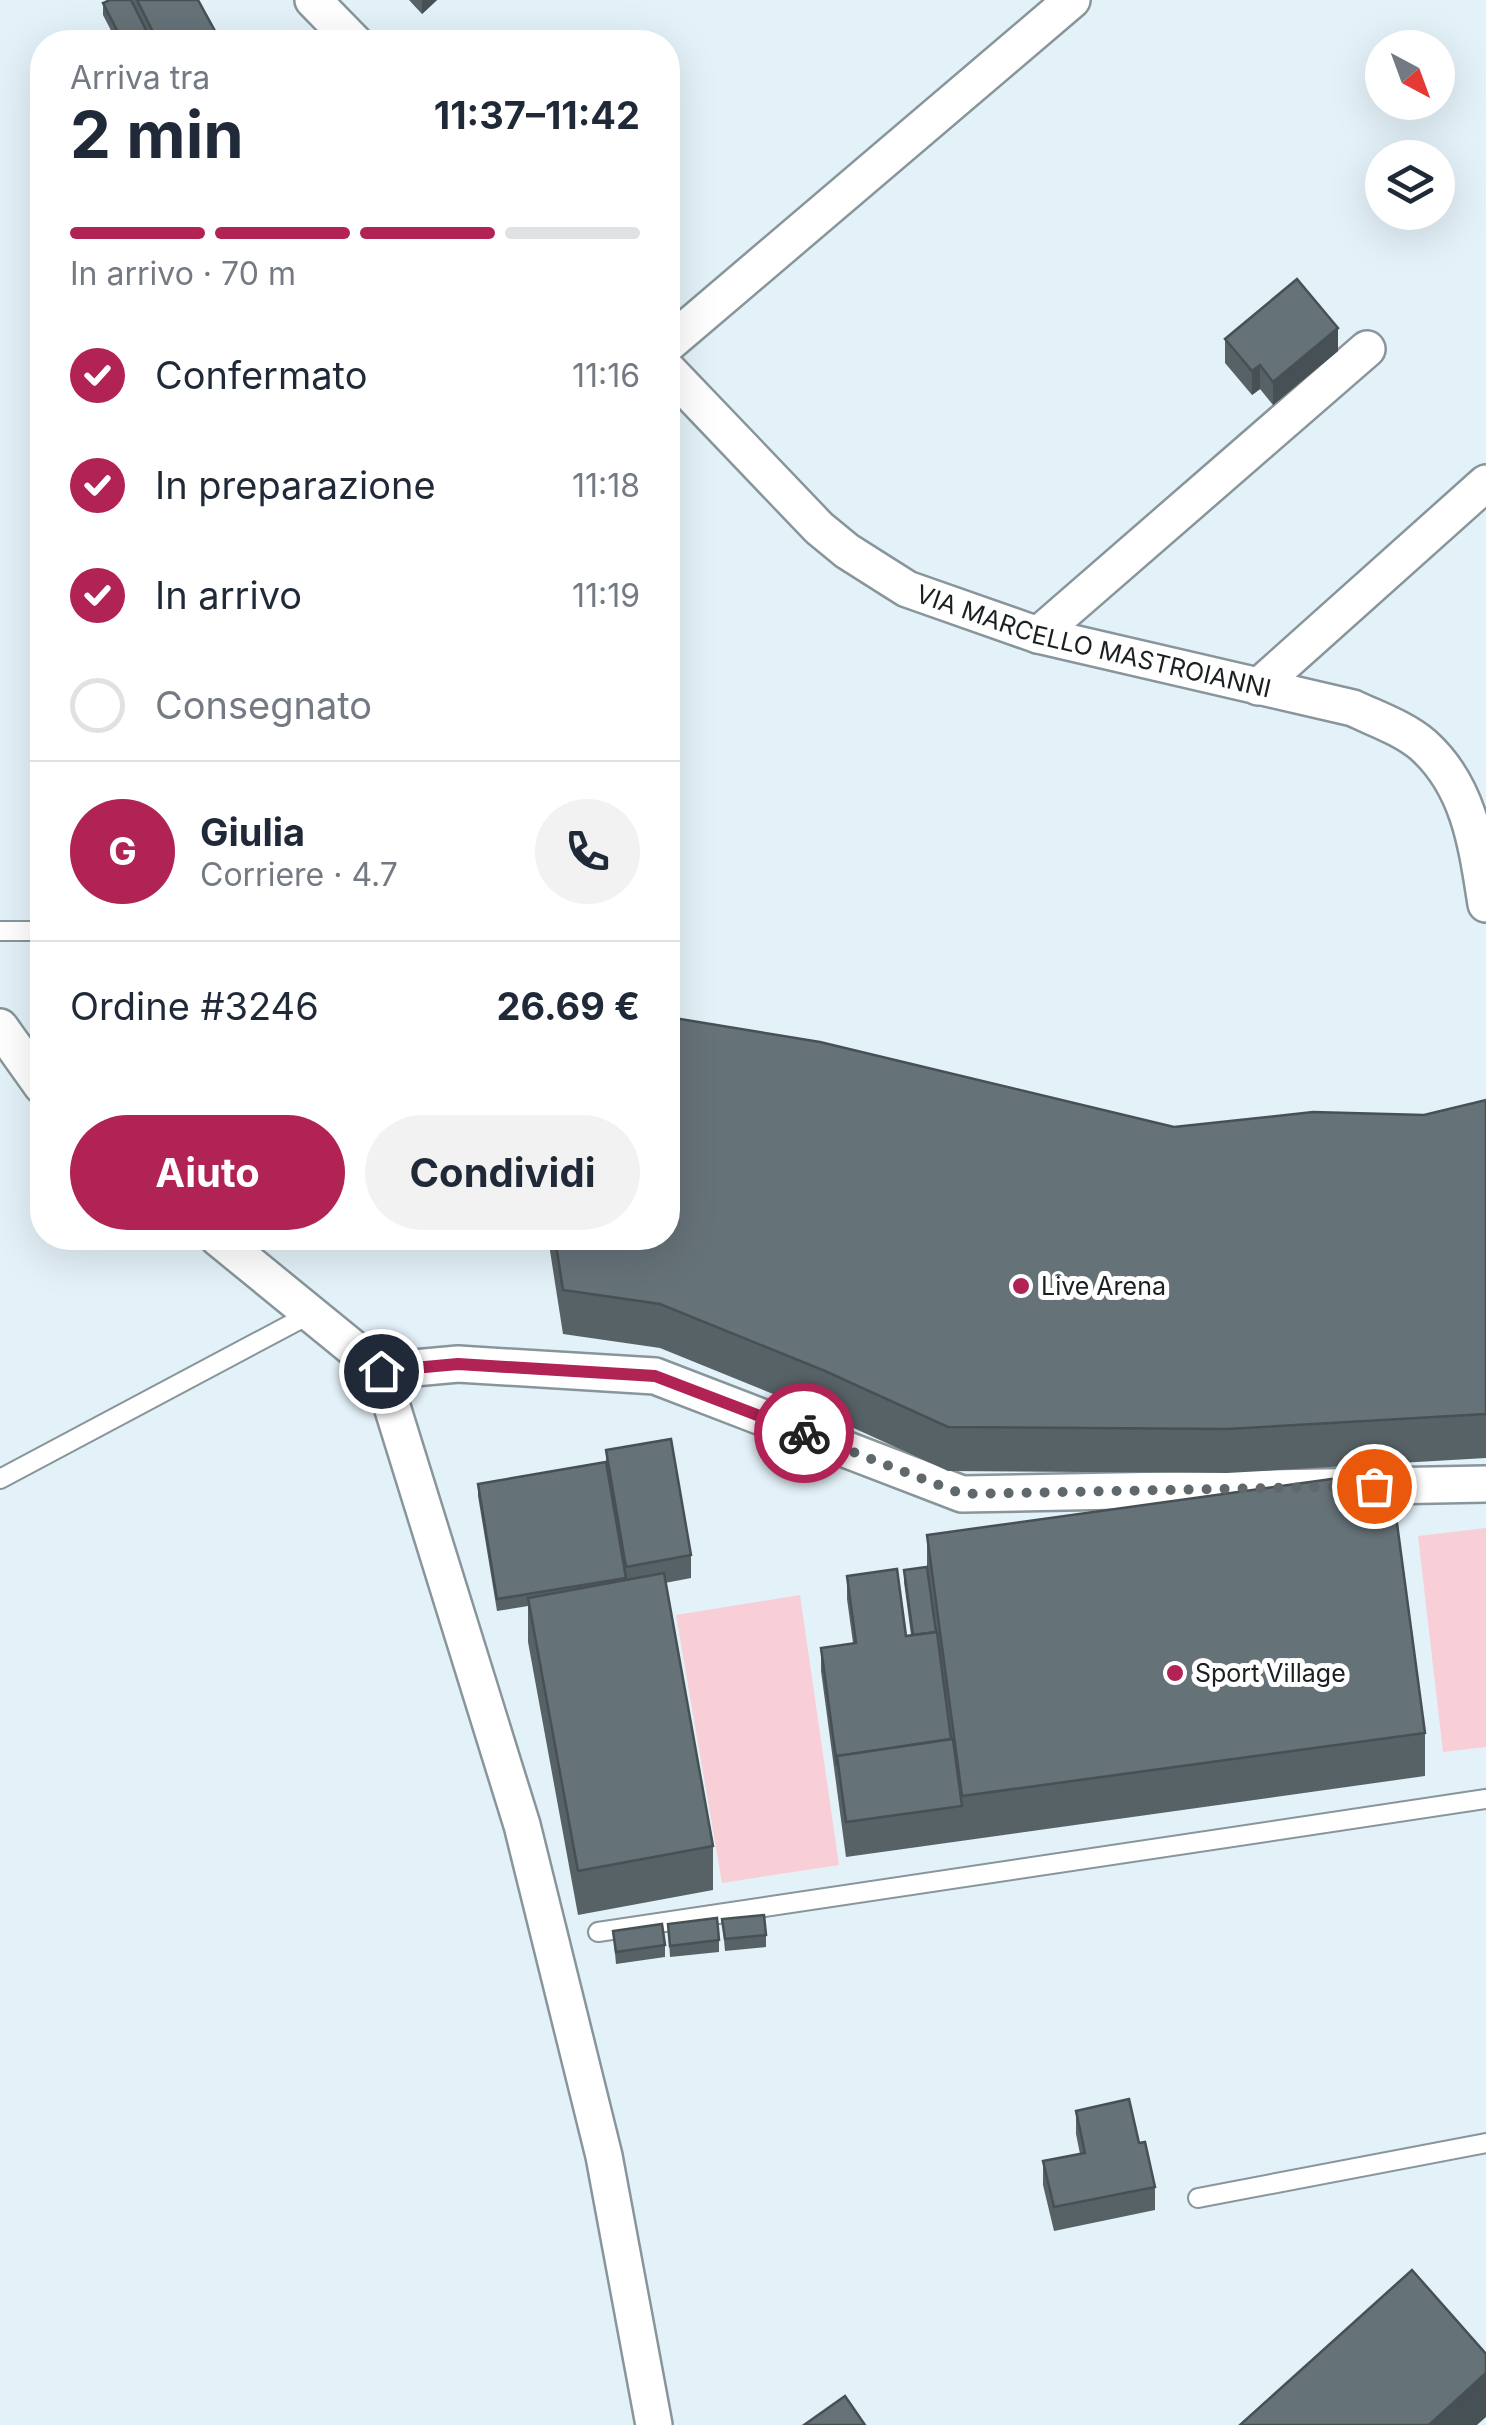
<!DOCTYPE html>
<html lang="it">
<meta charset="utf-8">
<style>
body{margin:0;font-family:Inter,sans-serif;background:#f2f2f3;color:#1f2937;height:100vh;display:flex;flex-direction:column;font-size:38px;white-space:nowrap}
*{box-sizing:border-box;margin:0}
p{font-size:32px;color:#747a83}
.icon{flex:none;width:55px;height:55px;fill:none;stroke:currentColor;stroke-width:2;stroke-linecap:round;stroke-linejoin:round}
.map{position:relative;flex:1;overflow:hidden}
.details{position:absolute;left:30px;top:30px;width:650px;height:1220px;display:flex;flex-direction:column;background:#fff;border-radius:40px;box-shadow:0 10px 40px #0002}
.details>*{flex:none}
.needle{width:65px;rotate:139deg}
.controls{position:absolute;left:1365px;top:30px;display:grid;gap:20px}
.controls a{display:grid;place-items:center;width:90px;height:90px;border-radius:50%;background:#fff;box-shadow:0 10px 40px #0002;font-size:50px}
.pin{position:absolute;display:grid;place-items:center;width:85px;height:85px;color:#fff;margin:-42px;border:5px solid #fff;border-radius:50%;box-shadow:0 2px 10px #0007}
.courier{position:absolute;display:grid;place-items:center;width:100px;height:100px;margin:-50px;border:8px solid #b12255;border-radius:50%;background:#fff;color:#222;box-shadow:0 2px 12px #0007}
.overview em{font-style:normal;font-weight:700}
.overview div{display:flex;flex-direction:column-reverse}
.overview{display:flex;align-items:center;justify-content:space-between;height:170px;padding:0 40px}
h1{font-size:65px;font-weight:700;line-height:75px}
.bar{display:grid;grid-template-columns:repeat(4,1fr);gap:15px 10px;align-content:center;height:120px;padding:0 40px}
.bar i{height:12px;border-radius:8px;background:#e0e1e3}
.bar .current{background:#b12255}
.bar p{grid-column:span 4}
.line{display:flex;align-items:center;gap:25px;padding:0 40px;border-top:2px solid #e0e1e3}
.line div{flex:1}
.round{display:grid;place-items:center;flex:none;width:105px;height:105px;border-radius:52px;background:#f2f2f3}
ol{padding:0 40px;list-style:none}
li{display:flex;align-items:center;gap:30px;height:110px}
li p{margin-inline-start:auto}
li .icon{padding:10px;border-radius:50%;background:#b12255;color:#fff;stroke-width:4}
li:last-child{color:#747a83}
li i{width:55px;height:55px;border:5px solid #e0e1e3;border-radius:50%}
.action{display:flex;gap:20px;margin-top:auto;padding:20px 40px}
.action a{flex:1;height:115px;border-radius:60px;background:#b12255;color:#fff;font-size:40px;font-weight:700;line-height:115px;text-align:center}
.action a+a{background:#f2f2f3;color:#1f2937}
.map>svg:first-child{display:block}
.green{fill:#f9cfd7}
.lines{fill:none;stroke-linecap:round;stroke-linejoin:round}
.service-casing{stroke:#88959b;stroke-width:22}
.minor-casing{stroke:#88959b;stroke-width:40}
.service{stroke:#fff;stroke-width:18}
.minor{stroke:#fff;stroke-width:35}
.wall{fill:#576267}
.shaded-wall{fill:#475054}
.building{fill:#657278;stroke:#475054;stroke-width:2.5}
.done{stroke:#60686c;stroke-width:10;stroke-dasharray:0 18}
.route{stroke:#b12255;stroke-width:12}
.poi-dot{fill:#b12255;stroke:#fff;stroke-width:4}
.labels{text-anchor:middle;stroke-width:10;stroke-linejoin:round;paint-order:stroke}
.street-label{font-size:25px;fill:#1a1f21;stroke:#fff}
.poi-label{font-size:25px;fill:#1a1f21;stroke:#fff;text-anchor:start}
</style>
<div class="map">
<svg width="1486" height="2425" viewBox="0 0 1486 2425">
<rect width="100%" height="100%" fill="#e3f1f8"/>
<!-- green -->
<g class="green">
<path d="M1486 1528V1747L1443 1752 1418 1536Z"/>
<path d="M800 1595 839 1865 722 1883 676 1615Z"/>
</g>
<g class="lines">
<defs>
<g id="service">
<path d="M0 931H42"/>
<path d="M0 1479 312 1313"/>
<path d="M598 1932 1486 1799"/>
<path d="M1198 2198 1486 2143"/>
</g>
<g id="minor">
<path d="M313 0 354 42"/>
<path d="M668 344 1072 0"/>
<path id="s1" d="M668 370 819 528 847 551 907 589 1038 635 1353 708C1376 719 1403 728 1423 745 1470 787 1477 847 1486 904"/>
<path d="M1038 635 1367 349"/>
<path d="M1258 687 1486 483"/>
<path d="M0 1027 42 1086"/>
<path d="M218 1238 381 1371 522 1825 604 2156 654 2425"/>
<path d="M381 1371 458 1364 655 1376 962 1494 1486 1484"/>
</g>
</defs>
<!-- service casing -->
<use href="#service" class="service-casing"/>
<!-- minor casing -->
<use href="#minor" class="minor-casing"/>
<!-- service -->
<use href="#service" class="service"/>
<!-- minor -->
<use href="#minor" class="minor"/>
</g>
<!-- wall -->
<g class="wall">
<path d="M110 0H198L221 42H117L103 15V3Z"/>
<path d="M409 0H437L422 14Z"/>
<path d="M1225 339 1338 351 1273 405 1260 389 1252 395 1225 363Z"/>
<path d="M1486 1100V1458L1227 1473 948 1471 825 1415 660 1348 563 1334 548 1238H668L1174 1127 1424 1115Z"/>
<path d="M606 1450 691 1555V1578L665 1583 713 1846V1890L578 1915 528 1642V1606L497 1611 478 1496V1484L606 1462Z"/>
<path d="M927 1535 1425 1733V1776L846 1857 821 1671V1648L853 1643 847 1599V1576L906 1636 911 1635 904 1582V1570L927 1567Z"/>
<path d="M722 1919 766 1935V1947L725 1951Z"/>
<path d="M668 1924 719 1940V1952L670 1957Z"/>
<path d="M613 1931 665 1945V1957L616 1964Z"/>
<path d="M1076 2111 1139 2143 1155 2187V2210L1054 2231 1043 2185V2161L1080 2154 1076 2134Z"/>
</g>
<!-- shaded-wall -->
<g class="shaded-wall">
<path d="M422 0H437L422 14Z"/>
<path d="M1338 328V351L1273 405V382Z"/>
<path d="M1260 365V389L1252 395V371Z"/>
<path d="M1486 2373V2417L1477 2425H1429Z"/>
</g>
<!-- building -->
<g class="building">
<path d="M110 0H131L152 42H123L103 3Z"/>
<path d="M137 0H198L221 42H158Z"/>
<path d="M1297 279 1338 328 1273 382 1260 365 1252 371 1225 339Z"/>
<path d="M668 1017 820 1042 1174 1127 1313 1112 1424 1115 1486 1100V1414L1227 1429 948 1427 825 1371 660 1304 563 1290 555 1238H668Z"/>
<path d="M671 1439 691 1555 626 1567 606 1450Z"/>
<path d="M606 1462 626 1578 497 1599 478 1484Z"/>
<path d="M1390 1471 1425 1733 962 1796 927 1535Z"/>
<path d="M927 1567 936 1632 913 1635 904 1570Z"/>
<path d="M897 1569 906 1636 937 1632 951 1739 837 1756V1766L821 1648 856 1643 847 1576Z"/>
<path d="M664 1573 713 1846 578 1871 528 1598Z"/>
<path d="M953 1739 962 1806 846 1822 837 1756Z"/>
<path d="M764 1915 766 1935 725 1939 722 1919Z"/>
<path d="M717 1918 719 1940 670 1946 668 1924Z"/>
<path d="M662 1924 665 1945 616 1952 613 1931Z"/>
<path d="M1129 2099 1139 2143 1145 2142 1155 2187 1054 2207 1043 2161 1085 2153 1076 2111Z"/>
<path d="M1412 2270 1486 2354V2373L1429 2425H1240Z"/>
<path d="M845 2396 865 2425H804Z"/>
</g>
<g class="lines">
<!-- done -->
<path class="done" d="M804 1433 962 1494 1374 1486"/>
<!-- route -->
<path class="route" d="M381 1371 458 1364 655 1376 804 1433"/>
</g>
<!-- markers -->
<g class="poi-dot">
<circle cx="1021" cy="1286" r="10"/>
<circle cx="1175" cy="1673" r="10"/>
</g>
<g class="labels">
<!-- street labels -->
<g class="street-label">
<text dy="9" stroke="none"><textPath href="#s1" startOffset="520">VIA MARCELLO MASTROIANNI</textPath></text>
</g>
<!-- poi labels -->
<g class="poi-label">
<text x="1041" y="1295">Live Arena</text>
<text x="1195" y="1682">Sport Village</text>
</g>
</g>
</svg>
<div class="controls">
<a><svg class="needle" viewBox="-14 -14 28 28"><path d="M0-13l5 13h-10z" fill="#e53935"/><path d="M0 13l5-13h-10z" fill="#747a83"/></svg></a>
<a><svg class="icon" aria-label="layers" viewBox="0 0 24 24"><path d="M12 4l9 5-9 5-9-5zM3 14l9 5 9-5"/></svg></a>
</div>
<div class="pin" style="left:1374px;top:1486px;background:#ea580c"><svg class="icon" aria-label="bag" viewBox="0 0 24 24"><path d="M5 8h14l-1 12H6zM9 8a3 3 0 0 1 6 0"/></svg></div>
<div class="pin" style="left:381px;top:1371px;background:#1f2937"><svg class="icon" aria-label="home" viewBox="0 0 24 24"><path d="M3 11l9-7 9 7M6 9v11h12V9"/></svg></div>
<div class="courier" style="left:804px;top:1433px"><svg class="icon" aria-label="bike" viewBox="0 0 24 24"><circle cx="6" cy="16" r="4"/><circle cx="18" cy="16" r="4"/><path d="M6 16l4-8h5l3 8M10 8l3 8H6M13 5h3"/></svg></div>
<section class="details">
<div class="overview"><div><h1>2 min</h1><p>Arriva tra</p></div><em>11:37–11:42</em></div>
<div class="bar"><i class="current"></i><i class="current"></i><i class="current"></i><i></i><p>In arrivo · 70 m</p></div>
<ol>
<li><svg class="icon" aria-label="check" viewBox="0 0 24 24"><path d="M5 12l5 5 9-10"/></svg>Confermato<p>11:16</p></li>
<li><svg class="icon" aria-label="check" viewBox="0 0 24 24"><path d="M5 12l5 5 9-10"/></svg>In preparazione<p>11:18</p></li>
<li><svg class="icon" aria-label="check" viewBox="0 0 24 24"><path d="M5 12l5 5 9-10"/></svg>In arrivo<p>11:19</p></li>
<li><i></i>Consegnato</li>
</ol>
<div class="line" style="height:180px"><b class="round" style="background:#b12255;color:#fff">G</b><div><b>Giulia</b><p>Corriere · 4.7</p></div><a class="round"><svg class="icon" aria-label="phone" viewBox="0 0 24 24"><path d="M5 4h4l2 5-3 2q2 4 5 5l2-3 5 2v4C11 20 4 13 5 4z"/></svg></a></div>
<div class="line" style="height:130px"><div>Ordine #3246</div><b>26.69 €</b></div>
<div class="action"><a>Aiuto</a><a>Condividi</a></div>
</section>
</div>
